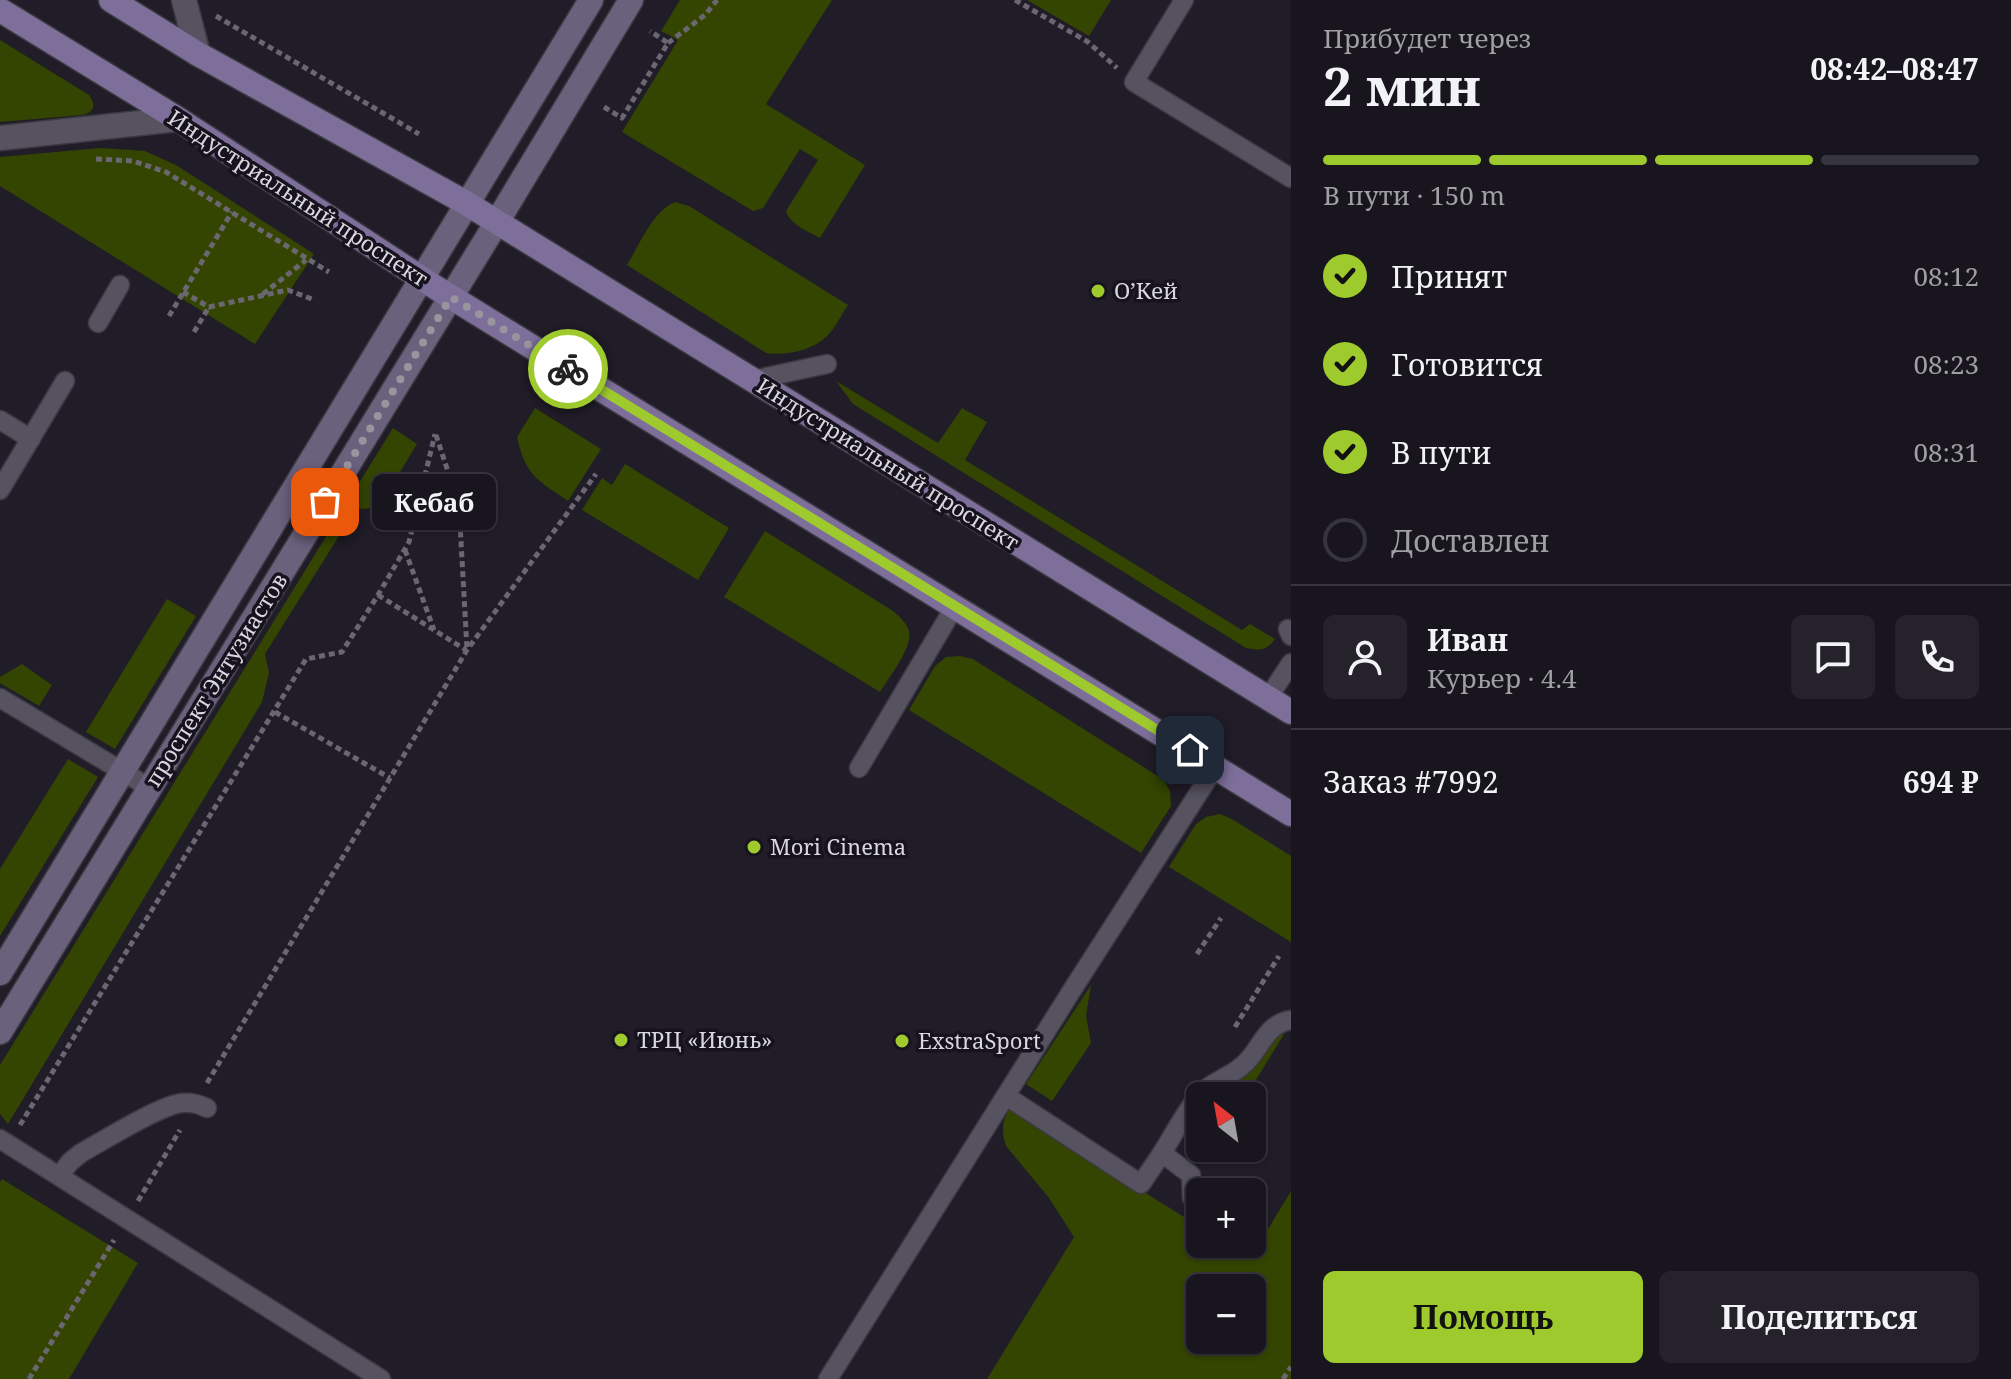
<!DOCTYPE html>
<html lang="ru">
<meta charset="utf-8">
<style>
body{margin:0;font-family:"Noto Serif",serif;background:#25222b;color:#f1f3f6;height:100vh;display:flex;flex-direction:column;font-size:30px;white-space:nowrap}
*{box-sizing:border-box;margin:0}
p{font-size:26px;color:#9f9fa4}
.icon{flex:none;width:44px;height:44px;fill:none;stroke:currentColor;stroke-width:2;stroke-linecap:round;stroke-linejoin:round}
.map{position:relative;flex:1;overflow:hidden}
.sheet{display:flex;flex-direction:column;background:#18151e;width:720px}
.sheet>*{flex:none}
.needle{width:52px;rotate:329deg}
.tools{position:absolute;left:1186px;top:1082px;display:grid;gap:16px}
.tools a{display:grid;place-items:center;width:80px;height:80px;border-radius:12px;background:#18151e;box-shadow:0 2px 6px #0004,0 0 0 2px #36343c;font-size:40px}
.pin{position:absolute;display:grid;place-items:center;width:68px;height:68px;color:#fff;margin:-34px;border-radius:16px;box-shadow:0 4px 12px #0006}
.courier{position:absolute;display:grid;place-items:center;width:80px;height:80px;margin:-40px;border:6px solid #9eca2e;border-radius:50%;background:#fff;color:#222;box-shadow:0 2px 10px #0007}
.bubble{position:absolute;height:56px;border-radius:12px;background:#18151e;box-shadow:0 2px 6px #0004,0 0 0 2px #36343c;font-size:26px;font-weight:700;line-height:56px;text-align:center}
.headline em{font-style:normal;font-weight:700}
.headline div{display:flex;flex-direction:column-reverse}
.headline{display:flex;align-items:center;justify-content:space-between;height:136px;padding:0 32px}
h1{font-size:52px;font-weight:700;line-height:60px}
.bar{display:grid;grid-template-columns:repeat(4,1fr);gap:12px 8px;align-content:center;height:96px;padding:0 32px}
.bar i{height:10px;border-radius:6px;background:#36343c}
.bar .current{background:#9eca2e}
.bar p{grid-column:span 4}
.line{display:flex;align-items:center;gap:20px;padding:0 32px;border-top:2px solid #36343c}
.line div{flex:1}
.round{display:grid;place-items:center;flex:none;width:84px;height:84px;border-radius:12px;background:#25222b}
ol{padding:0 32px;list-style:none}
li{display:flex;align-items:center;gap:24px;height:88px}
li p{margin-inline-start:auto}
li .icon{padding:8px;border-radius:50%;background:#9eca2e;color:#111;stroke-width:4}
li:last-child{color:#9f9fa4}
li i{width:44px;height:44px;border:4px solid #36343c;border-radius:50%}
.action{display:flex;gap:16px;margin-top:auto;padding:16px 32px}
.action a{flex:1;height:92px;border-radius:12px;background:#9eca2e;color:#111;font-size:32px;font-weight:700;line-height:92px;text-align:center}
.action a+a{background:#25222b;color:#f1f3f6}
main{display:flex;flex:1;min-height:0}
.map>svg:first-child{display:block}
.green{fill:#334500;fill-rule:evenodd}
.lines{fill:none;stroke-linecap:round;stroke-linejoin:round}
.lane-casing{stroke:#3b3941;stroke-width:21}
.street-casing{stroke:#3b3941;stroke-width:27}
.secondary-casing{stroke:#3b3941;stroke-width:27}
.primary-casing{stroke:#3b3941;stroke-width:27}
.path{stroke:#6b6772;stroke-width:5;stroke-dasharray:6 4;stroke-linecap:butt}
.lane{stroke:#565260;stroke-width:18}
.street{stroke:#565260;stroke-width:24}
.secondary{stroke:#6a617d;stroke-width:24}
.primary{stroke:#7d6f9a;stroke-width:24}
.done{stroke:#98959e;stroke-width:8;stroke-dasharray:0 14.4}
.route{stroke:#9eca2e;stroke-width:10}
.poi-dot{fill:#9eca2e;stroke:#17131e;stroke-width:3}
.labels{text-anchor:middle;stroke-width:7;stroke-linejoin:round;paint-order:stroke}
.street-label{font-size:22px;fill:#d8d6de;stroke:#17131e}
.poi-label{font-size:22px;fill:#d8d6de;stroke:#17131e;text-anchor:start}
</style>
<main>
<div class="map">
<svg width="1291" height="1379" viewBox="0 0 1291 1379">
<rect width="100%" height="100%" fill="#201c28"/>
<!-- green -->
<g class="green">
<path d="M680 0H832L766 104 865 165 820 238C808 231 790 225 786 211L818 160 800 149 763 208 753 211 622 132 678 40 661 31Z"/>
<path d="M1027 0H1111L1089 36Z"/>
<path d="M0 40 89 95C96 105 95 112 82 115L0 122Z"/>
<path d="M100 148 145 151 176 165 314 254 255 344 0 186V157Z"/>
<path d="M675 202 689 206 848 305C841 315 835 329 826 337 811 351 785 356 766 353L627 265C640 244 652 212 675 202Z"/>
<path d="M836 381 938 443 962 408 987 422 965 460 1242 630 1250 624 1275 639C1267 650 1260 651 1246 648L853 404Z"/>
<path d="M535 408 601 449 568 501C536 479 526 476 517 437Z"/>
<path d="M393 428 417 444 378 508 356 509 265 654 269 673 262 702 8 1124 0 1114V1065Z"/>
<path d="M625 464 729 528 698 580 582 510 602 478 612 485Z"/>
<path d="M765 531 893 611C899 616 908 624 909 632 913 647 888 679 880 692L724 597Z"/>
<path d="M167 599 196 616 115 749 86 732Z"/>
<path d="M960 656 973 659 1164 780 1170 791 1171 806 1141 853 909 710 935 666 946 657Z"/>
<path d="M22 664 52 685 39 706 0 683V677Z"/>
<path d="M68 759 98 777 0 936V869Z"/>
<path d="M1220 814 1232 819 1291 856V942L1169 867 1196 824 1206 817Z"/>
<path d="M1091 985 1086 1016 1091 1043 1052 1101 1026 1084Z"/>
<path d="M1280 1031H1286L1246 1096H1213L1249 1069Z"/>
<path d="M1010 1108 1200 1227V1244H1226L1250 1259 1291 1191V1379H987L1074 1237 1049 1198 1006 1146C1001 1131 1002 1121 1010 1108ZM1200 1288H1252V1340H1200Z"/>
<path d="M2 1179 138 1263 69 1379H0V1182Z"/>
</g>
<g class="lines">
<defs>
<g id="lane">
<path d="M1184 0 1134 82 1291 178"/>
<path d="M98 323 120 285"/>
<path d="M753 380 827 364"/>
<path d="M0 420 31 439"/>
<path d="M0 490 65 381"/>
<path d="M1288 629 1291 636"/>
<path d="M0 698 150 788"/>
<path d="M1268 698 1291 663"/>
<path d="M859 768 955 606"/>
<path d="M1006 1096 1141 1184 1162 1153"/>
<path d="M0 1139 381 1379"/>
<path d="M60 1175 70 1162 81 1153C103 1141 160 1105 182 1103 192 1102 198 1104 207 1108"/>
<path d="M1192 1198 1191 1175 1162 1153C1174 1134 1185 1112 1200 1094 1211 1082 1230 1077 1242 1066 1261 1051 1264 1024 1291 1020"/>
<path d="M828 1379 1074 987 1216 766"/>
</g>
<g id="street">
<path d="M184 0 198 54"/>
<path d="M0 138 178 119"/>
</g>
<g id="secondary">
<path d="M0 973 591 0"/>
<path d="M0 1032 497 222 631 0"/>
</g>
<g id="primary">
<path d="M111 0 198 54 466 203 1291 712"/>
<path d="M0 10 178 119 438 289 1291 814"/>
</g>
</defs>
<!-- lane casing -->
<use href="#lane" class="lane-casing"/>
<!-- street casing -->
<use href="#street" class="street-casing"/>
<!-- secondary casing -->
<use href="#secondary" class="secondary-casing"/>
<!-- primary casing -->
<use href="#primary" class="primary-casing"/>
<!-- path -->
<g class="path">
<path d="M1015 0 1088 42 1117 68"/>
<path d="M216 16 419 134"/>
<path d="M668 43 705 15 717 0"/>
<path d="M604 107 622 118 668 43 650 31"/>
<path d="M96 159 133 161 166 172 329 272"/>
<path d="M183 292 209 307 288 290 312 299"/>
<path d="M263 294 306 260"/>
<path d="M169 316 232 212"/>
<path d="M194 332 209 307"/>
<path d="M436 435 459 505 467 649"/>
<path d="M405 550 434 630"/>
<path d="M378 595 466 650"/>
<path d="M275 712 390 778"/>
<path d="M1197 954 1221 918"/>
<path d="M1235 1027 1279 956"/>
<path d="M207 1083 467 650 596 474"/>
<path d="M20 1125 306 659 342 652 378 595 409 542 435 434"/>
<path d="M138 1201 180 1130"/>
<path d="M29 1379 114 1240"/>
<path d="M1283 1379 1291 1367"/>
</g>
<!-- lane -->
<use href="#lane" class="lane"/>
<!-- street -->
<use href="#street" class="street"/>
<!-- secondary -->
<use href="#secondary" class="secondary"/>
<!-- primary -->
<use href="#primary" class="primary"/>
</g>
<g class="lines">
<!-- done -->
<path class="done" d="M325 502 451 297 568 369"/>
<!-- route -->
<path class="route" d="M568 369 1190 750"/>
</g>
<!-- markers -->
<g class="poi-dot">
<circle cx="1098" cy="291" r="8"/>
<circle cx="754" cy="847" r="8"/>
<circle cx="621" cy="1040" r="8"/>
<circle cx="902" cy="1041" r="8"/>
</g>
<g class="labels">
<!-- street labels -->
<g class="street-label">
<text transform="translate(298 198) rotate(33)" y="8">Индустриальный проспект</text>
<text transform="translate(888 464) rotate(32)" y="8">Индустриальный проспект</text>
<text transform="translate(216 680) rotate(-58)" y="8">проспект Энтузиастов</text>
</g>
<!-- poi labels -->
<g class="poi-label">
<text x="1114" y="299">О’Кей</text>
<text x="770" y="855">Mori Cinema</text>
<text x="637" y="1048">ТРЦ «Июнь»</text>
<text x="918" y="1049">ExstraSport</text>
</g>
</g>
</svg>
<div class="tools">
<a><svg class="needle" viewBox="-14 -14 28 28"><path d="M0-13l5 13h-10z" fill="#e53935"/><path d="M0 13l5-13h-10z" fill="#9f9fa4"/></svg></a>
<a>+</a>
<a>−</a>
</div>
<div class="pin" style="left:325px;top:502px;background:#ea580c"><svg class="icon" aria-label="bag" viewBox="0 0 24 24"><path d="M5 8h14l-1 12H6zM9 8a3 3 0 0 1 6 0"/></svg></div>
<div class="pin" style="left:1190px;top:750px;background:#1f2937"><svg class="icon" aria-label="home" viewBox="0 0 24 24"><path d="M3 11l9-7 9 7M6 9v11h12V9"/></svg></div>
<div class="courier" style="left:568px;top:369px"><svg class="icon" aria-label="bike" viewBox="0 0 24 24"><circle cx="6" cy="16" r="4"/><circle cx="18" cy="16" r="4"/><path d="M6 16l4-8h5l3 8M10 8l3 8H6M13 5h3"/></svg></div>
<div class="bubble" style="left:372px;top:474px;width:124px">Кебаб</div>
</div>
<section class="sheet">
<div class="headline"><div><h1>2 мин</h1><p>Прибудет через</p></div><em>08:42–08:47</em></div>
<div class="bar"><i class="current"></i><i class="current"></i><i class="current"></i><i></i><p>В пути · 150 m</p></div>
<ol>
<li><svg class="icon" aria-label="check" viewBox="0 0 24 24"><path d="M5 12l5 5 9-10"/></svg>Принят<p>08:12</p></li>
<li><svg class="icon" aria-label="check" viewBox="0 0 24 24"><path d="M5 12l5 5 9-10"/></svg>Готовится<p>08:23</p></li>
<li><svg class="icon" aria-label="check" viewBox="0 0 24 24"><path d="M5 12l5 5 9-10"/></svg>В пути<p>08:31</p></li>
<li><i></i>Доставлен</li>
</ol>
<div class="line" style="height:144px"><a class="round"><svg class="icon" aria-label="person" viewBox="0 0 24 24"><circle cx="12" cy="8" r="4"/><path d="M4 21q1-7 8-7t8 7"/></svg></a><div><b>Иван</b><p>Курьер · 4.4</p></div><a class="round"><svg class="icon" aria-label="chat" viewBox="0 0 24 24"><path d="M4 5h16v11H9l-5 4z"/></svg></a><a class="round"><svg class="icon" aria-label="phone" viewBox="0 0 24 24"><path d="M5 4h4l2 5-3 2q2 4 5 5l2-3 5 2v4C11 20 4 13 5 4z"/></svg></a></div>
<div class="line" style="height:104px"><div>Заказ #7992</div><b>694 ₽</b></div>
<div class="action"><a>Помощь</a><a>Поделиться</a></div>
</section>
</main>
